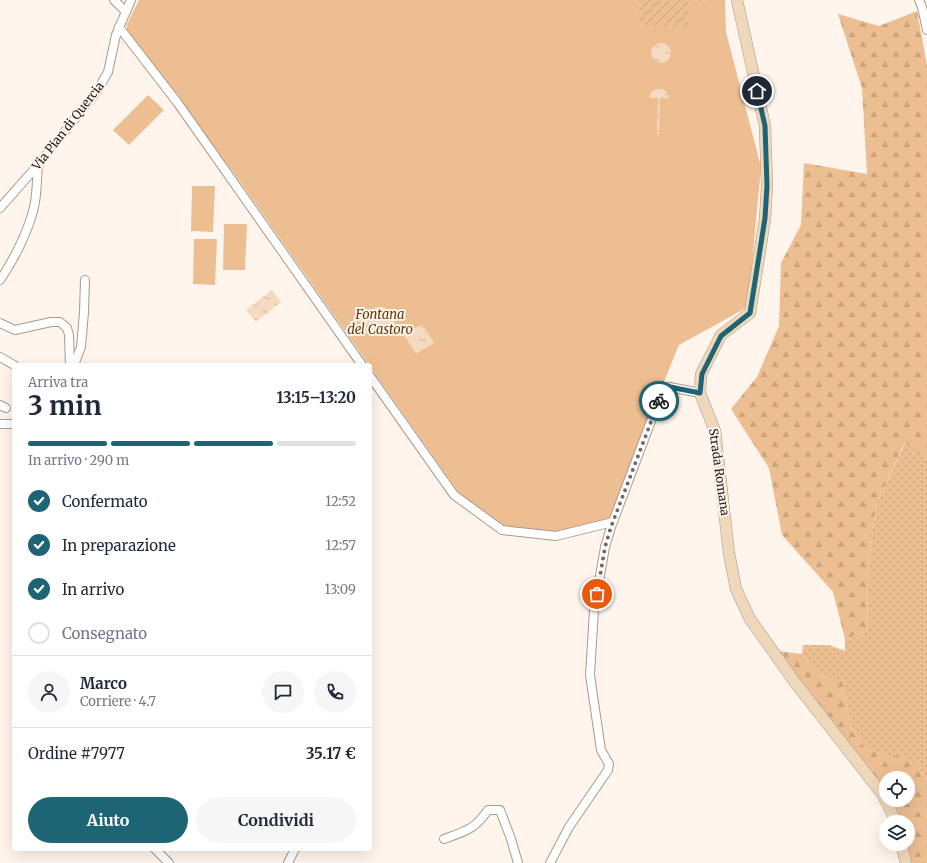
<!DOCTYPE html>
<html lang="it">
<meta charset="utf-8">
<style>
body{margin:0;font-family:Merriweather,serif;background:#f6f6f7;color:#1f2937;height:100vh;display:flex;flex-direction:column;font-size:15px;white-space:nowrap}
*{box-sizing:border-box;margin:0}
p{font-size:13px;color:#747a83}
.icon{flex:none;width:22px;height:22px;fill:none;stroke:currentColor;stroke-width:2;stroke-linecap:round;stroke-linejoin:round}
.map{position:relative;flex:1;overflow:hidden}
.sheet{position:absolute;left:12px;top:363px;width:360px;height:488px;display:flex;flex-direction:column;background:#fff;border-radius:4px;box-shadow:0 4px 16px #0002}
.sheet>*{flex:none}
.controls{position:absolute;left:879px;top:771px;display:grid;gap:8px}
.controls a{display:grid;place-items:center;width:36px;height:36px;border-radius:50%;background:#fff;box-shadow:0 4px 16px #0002;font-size:20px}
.pin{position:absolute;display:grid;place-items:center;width:34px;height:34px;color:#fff;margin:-17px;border:2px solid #fff;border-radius:50%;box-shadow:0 1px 4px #0007}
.courier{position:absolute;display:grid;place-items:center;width:40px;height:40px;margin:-20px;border:3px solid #1d6574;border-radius:50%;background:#fff;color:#222;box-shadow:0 1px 5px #0007}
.headline em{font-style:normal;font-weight:700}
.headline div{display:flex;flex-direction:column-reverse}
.headline{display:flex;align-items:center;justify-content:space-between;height:68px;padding:0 16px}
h1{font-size:26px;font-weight:700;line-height:30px}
.bar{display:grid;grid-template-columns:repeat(4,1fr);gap:6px 4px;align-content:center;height:48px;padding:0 16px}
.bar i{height:5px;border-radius:3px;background:#e0e1e3}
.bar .on{background:#1d6574}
.bar p{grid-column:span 4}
.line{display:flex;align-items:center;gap:10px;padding:0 16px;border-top:1px solid #e0e1e3}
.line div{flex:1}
.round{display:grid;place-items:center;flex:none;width:42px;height:42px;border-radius:21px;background:#f6f6f7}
ol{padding:0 16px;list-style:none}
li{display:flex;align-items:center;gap:12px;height:44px}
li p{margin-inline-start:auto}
li .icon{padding:4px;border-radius:50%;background:#1d6574;color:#fff;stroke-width:4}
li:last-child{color:#747a83}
li i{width:22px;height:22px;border:2px solid #e0e1e3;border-radius:50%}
.cta{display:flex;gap:8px;margin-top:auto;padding:8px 16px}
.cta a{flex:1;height:46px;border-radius:24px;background:#1d6574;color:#fff;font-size:16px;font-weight:700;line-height:46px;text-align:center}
.cta a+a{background:#f6f6f7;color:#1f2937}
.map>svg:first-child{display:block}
.grass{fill:url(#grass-dots)}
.forest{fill:url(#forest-firs)}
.park{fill:#edbe92}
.garden{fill:url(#garden-furrows)}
.water{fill:url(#water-ripples)}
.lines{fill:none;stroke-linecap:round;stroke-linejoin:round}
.street-casing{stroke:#a89a8c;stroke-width:10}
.secondary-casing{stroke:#a89a8c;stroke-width:12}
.street{stroke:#fff;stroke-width:8}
.secondary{stroke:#efd7ba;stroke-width:11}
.done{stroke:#716b64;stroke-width:4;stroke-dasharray:0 7.2}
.route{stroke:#1d6574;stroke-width:5}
.labels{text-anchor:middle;stroke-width:4;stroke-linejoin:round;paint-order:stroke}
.street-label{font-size:12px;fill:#25201b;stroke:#fff5ed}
.water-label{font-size:13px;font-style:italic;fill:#643903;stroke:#fff5ed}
</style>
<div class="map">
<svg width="927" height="863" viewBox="0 0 927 863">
<defs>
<pattern id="grass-dots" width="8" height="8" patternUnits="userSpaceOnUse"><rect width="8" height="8" fill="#edbe92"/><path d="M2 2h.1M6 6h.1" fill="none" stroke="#cba37d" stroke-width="1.8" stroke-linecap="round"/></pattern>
<pattern id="forest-firs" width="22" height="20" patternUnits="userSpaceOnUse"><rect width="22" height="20" fill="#edbe92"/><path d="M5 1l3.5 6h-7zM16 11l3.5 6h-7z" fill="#cba37d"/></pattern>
<pattern id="garden-furrows" width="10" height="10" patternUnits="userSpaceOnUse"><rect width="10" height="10" fill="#edbe92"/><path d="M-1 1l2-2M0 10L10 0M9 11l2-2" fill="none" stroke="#cba37d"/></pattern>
<pattern id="water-ripples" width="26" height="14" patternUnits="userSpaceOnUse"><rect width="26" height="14" fill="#f5d9c0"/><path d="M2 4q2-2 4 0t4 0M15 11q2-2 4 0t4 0" fill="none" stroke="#d2baa4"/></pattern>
</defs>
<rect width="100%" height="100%" fill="#fff5ed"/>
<!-- grass -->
<path class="grass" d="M906 441 927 461V781L918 766 904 755 888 757 865 748 851 727 842 681 818 675 802 654 803 645H829L845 651V639L868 631 867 579 876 505Z"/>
<!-- forest -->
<g class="forest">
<path d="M917 11 927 65V461L905 442 876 505 867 579 868 631 845 639 833 592 782 535 769 468 731 409 757 377 779 326 781 263 801 225 804 163 867 174 862 88 838 14 879 26Z"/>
<path d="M777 651 802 654 818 675 842 681 851 727 865 748 888 757 904 754 918 766 927 781V863H910L905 844H908V822H900L890 800H908V778H886V794Z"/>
</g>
<!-- park -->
<g class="park">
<path d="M139 0H725L726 32 761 167 748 307 679 345 643 432 611 518 555 534 505 527 459 493 233 172 127 33V24Z"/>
<path d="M148 95 164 110 129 145 113 130Z"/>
<path d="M192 186H215L213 232 191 231Z"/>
<path d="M224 224H247L245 270H223Z"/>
<path d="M194 239H217L215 285 193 284Z"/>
</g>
<!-- garden -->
<path class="garden" d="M639 0H715V1H688V27L639 25Z"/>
<!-- water -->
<g class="water">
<circle cx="661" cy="53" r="10"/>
<path d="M659 88 666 91 669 98H660L659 134H657L658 98H649L652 91Z"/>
<path d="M272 290 281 302 256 322 246 310Z"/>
<circle cx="380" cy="321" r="14"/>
<path d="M422 324 434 343 416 354 404 335Z"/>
</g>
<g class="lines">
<defs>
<g id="street">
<path d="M114 0 125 11"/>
<path d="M919 0 922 7 927 30"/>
<path d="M119 27 177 102 362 365"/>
<path d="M0 208 38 165 97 91 108 72 116 35 131 0"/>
<path d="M0 280C14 260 31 226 35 202 37 190 37 177 38 165"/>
<path d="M0 323 15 330 51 322H60L67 328 69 335 70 365"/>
<path d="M0 357 14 365"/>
<path d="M74 365 81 347 84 312 85 280"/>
<path d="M370 376 454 495 502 530 556 536 613 522"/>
<path d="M0 405 6 408"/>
<path d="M0 424H14"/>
<path d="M444 839C466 831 475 829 488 810H500L511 839 518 863"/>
<path d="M155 849 169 863"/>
<path d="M288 863 295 849"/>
<path d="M550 863 569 827 608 770 609 764 601 750 590 675 594 610 605 547 611 527 662 392 670 387 700 393"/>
</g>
<g id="secondary">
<path d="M737 0 765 126 767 186 765 219 750 313 721 335 701 374 700 393 715 431 729 553 736 589 750 619 794 681 883 795 896 822"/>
<path d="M901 844 906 863"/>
</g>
</defs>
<!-- street casing -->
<use href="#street" class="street-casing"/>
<!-- secondary casing -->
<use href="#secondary" class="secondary-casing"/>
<!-- street -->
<use href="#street" class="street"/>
<!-- secondary -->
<use href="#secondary" class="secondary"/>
</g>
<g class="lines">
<!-- done -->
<path class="done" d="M597 594 605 547 611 527 659 401"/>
<!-- route -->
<path class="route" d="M659 401 662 392 670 387 700 393 702 374 721 336 750 313 765 218 767 186 765 126 757 91"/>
</g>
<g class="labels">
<!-- street labels -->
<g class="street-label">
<text transform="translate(68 126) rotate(-52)" y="4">Via Pian di Quercia</text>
<text transform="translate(719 472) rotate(82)" y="4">Strada Romana</text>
</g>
<!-- water labels -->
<g class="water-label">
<text x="380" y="319">Fontana<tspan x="380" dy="15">del Castoro</tspan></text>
</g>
</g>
</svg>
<div class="controls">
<a><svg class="icon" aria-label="locate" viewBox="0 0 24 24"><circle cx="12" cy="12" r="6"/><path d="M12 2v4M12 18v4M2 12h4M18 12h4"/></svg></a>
<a><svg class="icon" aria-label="layers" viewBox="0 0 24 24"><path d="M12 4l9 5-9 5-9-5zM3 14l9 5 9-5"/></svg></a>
</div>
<div class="pin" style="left:597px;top:594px;background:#ea580c"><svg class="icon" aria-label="bag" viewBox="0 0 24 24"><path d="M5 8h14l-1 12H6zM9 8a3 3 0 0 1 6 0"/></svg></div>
<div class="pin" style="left:757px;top:91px;background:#1f2937"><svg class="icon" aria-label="home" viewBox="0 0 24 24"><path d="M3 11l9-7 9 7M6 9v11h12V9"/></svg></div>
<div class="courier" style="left:659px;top:401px"><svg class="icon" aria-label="bike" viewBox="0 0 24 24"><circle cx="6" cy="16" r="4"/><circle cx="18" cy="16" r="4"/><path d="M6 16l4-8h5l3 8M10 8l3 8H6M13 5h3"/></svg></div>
<section class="sheet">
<div class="headline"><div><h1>3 min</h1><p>Arriva tra</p></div><em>13:15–13:20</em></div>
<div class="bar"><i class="on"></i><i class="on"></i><i class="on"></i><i></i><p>In arrivo · 290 m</p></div>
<ol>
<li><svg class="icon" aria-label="check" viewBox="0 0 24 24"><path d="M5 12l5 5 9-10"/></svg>Confermato<p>12:52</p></li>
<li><svg class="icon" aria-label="check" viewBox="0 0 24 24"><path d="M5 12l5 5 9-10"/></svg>In preparazione<p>12:57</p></li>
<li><svg class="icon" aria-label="check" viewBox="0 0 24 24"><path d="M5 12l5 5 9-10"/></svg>In arrivo<p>13:09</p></li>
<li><i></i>Consegnato</li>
</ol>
<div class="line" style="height:72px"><a class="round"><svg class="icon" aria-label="person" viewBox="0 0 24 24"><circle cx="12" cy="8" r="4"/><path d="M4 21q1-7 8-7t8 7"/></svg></a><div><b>Marco</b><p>Corriere · 4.7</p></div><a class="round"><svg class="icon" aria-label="chat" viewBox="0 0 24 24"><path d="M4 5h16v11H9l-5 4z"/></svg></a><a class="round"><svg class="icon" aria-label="phone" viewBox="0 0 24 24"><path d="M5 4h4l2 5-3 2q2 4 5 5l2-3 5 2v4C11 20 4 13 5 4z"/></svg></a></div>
<div class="line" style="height:52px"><div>Ordine #7977</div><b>35.17 €</b></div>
<div class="cta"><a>Aiuto</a><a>Condividi</a></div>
</section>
</div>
